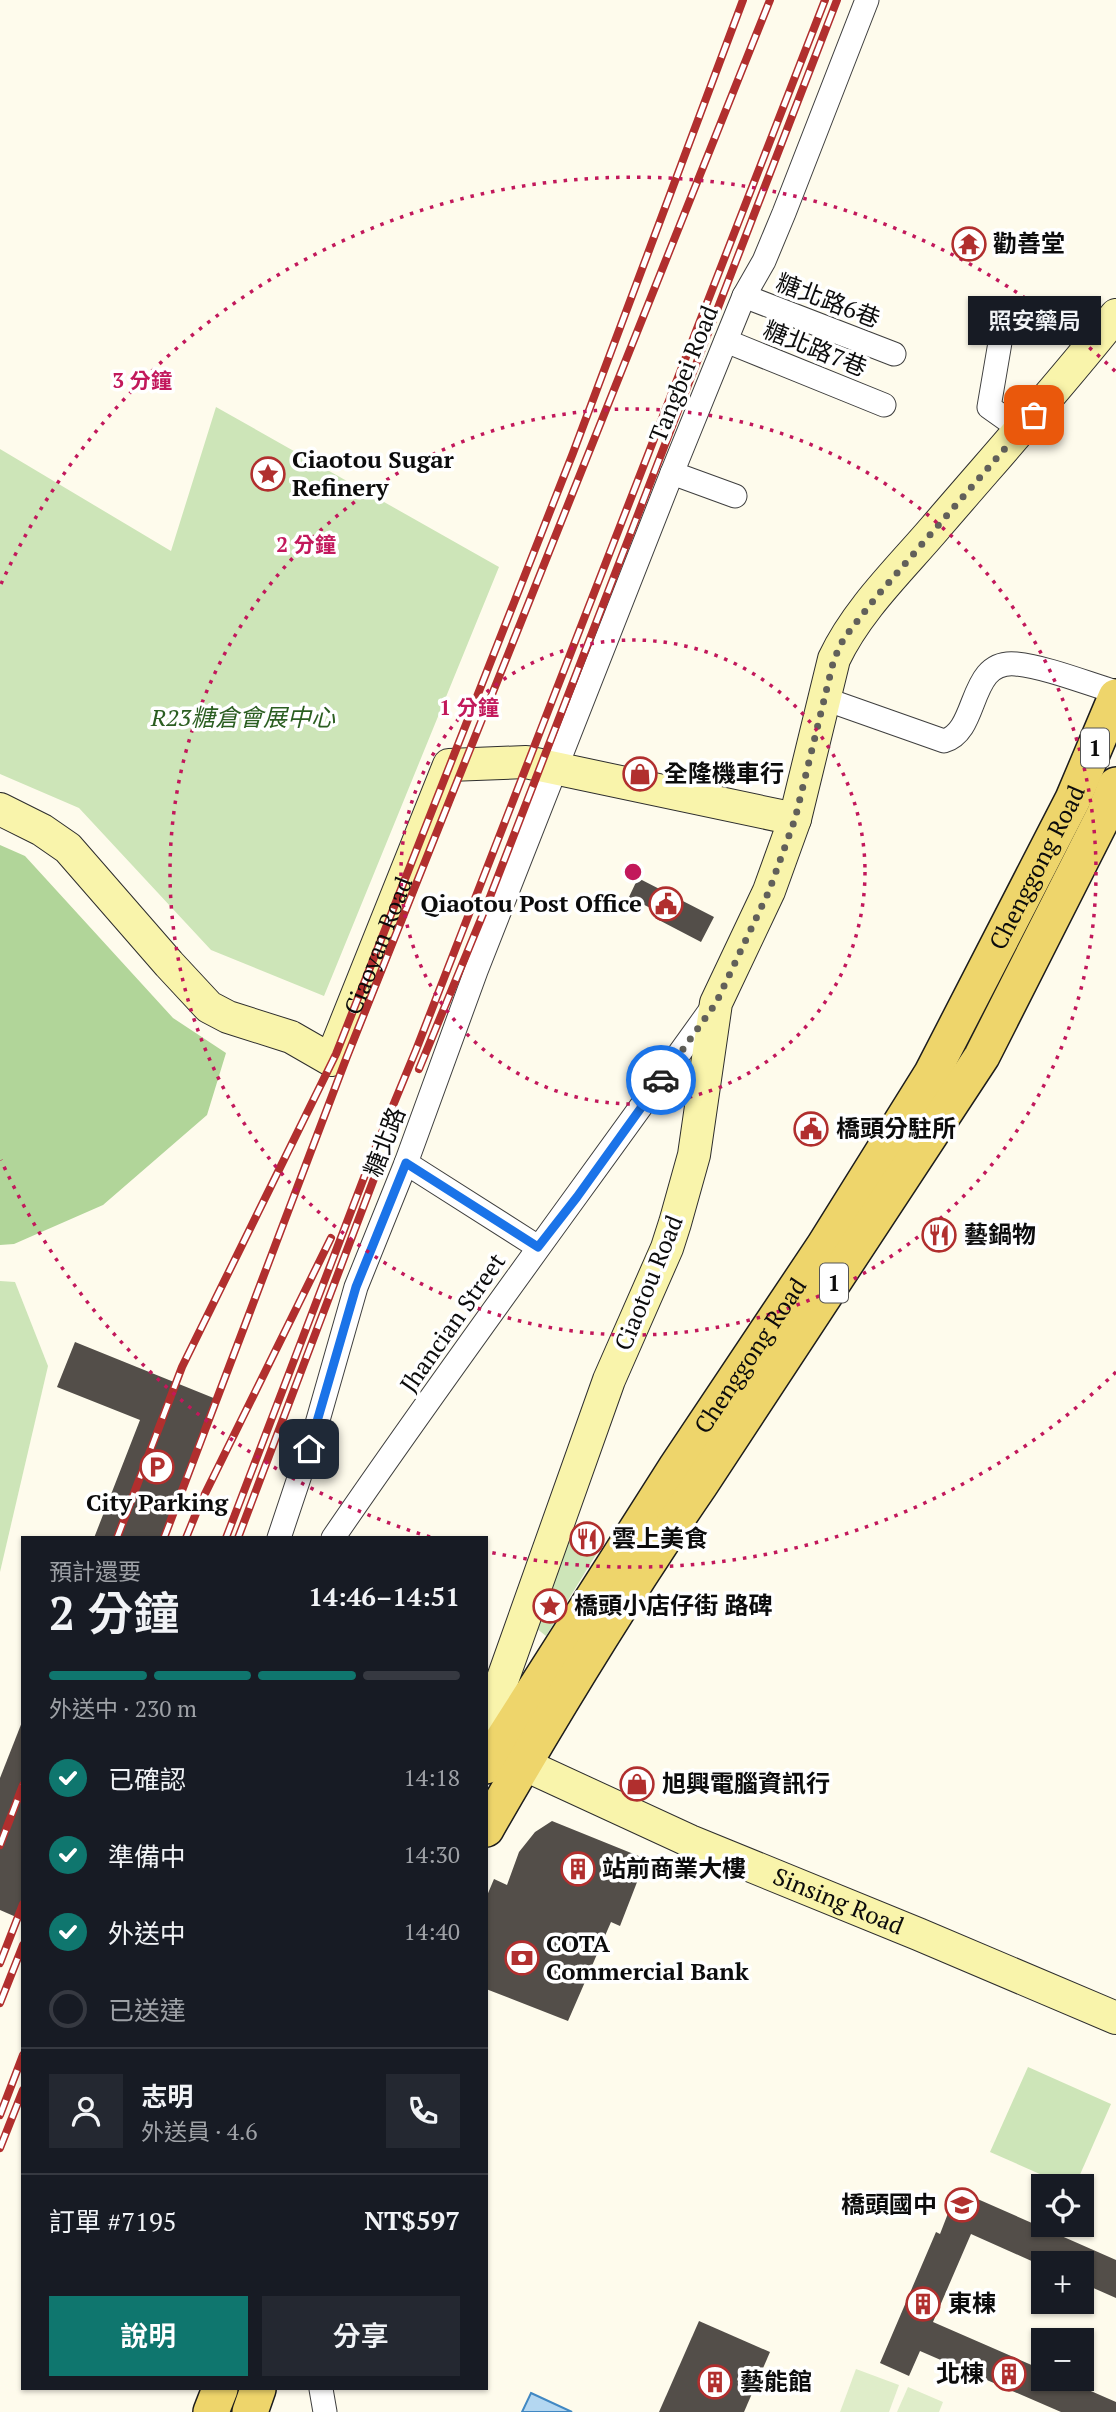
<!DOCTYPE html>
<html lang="zh-TW">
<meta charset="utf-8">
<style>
body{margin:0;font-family:"PT Serif","Noto Sans TC",serif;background:#242831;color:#f1f3f6;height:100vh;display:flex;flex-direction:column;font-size:26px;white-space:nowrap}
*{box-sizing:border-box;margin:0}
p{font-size:23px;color:#9ea1a6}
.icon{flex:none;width:38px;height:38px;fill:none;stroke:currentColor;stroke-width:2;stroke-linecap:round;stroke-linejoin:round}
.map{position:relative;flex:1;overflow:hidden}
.panel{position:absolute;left:21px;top:1536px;width:467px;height:854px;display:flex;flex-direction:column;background:#171b24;border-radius:0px;box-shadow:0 2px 5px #0004}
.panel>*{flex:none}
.buttons{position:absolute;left:1031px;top:2174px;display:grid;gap:14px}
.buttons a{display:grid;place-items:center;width:63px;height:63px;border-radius:0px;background:#171b24;box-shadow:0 2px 5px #0004;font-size:35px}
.pin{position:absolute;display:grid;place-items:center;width:60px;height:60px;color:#fff;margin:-30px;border-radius:14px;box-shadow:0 4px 10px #0006}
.courier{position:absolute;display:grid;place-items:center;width:70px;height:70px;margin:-35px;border:5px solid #1a73e8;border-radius:50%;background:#fff;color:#222;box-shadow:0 2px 9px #0007}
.bubble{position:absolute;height:49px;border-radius:0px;background:#171b24;box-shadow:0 2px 5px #0004;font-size:23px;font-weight:600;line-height:49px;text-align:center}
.head em{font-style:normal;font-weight:600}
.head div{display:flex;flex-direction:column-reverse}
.head{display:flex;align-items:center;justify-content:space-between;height:119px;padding:0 28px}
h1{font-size:46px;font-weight:600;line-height:52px}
.bar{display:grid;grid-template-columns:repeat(4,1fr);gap:10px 7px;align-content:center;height:84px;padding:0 28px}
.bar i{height:9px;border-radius:5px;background:#363941}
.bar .on{background:#0f766e}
.bar p{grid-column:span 4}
.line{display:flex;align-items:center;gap:18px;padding:0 28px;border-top:2px solid #363941}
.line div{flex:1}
.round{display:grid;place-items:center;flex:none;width:74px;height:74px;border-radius:0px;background:#242831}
ol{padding:0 28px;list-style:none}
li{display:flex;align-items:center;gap:21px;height:77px}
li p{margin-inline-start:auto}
li .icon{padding:7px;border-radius:50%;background:#0f766e;color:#fff;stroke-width:4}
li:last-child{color:#9ea1a6}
li i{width:38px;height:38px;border:4px solid #363941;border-radius:50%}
.primary-button{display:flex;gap:14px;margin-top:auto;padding:14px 28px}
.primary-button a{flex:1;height:80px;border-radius:0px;background:#0f766e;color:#fff;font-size:28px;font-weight:600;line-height:80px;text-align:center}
.primary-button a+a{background:#242831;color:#f1f3f6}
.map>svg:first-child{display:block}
.green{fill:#cde5b8}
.forest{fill:#b1d599}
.pitch{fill:#dfedc9}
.water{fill:#b4d7f1;stroke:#4188c3;stroke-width:2}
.building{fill:#534e49}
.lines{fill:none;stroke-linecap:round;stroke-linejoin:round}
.street-casing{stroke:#3f3f3f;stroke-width:25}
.secondary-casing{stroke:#2e2e2e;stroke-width:34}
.primary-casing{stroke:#1d1d1d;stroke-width:38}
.street{stroke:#fff;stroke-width:23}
.secondary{stroke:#f9f4ab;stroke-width:32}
.primary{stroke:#eed56b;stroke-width:35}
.rail-casing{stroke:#b12f2e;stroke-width:8}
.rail{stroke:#fff;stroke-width:5;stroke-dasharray:16;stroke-linecap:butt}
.done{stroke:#61605a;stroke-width:7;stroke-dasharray:0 12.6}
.route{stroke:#1a73e8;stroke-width:9}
.ring{fill:none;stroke:#c2185b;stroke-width:3.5;stroke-dasharray:3.5 7}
.labels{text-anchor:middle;stroke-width:7;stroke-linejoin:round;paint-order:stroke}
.shield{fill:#fff;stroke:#555;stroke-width:2}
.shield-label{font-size:23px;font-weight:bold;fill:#0c0c0c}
.poi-label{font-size:24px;font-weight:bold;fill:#0c0c0c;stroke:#fff;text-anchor:start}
.street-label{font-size:24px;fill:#0c0c0c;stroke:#fff}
.park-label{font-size:24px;font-style:italic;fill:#2b5e21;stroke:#fff}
.centre{fill:#c2185b;stroke:#fff;stroke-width:3.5}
.ring-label{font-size:21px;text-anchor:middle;font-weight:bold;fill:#c2185b;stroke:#fff;stroke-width:7;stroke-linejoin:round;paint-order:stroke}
</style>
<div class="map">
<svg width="1116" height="2412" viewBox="0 0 1116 2412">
<rect width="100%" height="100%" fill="#fefbec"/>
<!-- green -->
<g class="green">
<path d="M216 407 499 567 324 996 211 950 79 808 0 774V449L171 551Z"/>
<path d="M0 1281 15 1282 48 1366 0 1572Z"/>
<path d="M567 1536 597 1553 546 1636 531 1624Z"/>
<path d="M1028 2067 1111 2104 1075 2186H1067L990 2152Z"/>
</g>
<!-- forest -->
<path class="forest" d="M0 845 25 856 173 1018 226 1053 207 1115 103 1205 14 1244 0 1245Z"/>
<!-- pitch -->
<g class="pitch">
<path d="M856 2369 899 2385 889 2412H840Z"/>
<path d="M908 2387 943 2402 939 2412H897Z"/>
</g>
<!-- water -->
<path class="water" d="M531 2393 572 2412H522Z"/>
<!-- building -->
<g class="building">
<path d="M638 878 714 917 701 942 655 918 658 912 629 897Z"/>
<path d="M75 1342 216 1399 162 1538H94L140 1420 57 1387Z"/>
<path d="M22 1722H23V1920L0 1910V1778Z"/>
<path d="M552 1821 646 1859 620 1926 611 1922 568 2021 486 1989V1898L494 1879 507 1885 519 1852 535 1832Z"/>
<path d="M957 2190 1116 2260V2298L1082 2283V2263H1036L971 2234 933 2322 1043 2370V2378H1061L1116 2402V2412H1061L920 2351 909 2376 880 2363 936 2232 940 2234Z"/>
<path d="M699 2321 770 2352 744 2412H659Z"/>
</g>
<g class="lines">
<defs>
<g id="street">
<path d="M744 296 894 354"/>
<path d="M1004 319 989 407 1020 429"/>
<path d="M726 341 884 405"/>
<path d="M672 473 735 496"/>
<path d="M825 699 944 741C980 731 967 659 1016 664 1046 667 1086 683 1116 692"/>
<path d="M406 1163 538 1247"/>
<path d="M279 1538 316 1427 356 1287 406 1163 476 971 672 473 744 296 764 261 784 213 867 0"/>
<path d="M333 1538C456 1358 587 1183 714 1005"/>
<path d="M321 2389 325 2412"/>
</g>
<g id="secondary">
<path id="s1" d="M1116 315C1058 388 996 457 935 528 900 569 857 610 834 659L795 819 769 891 716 1003 694 1155 675 1223 667 1248 609 1380 492 1709 500 1744 523 1764 690 1841 918 1934 1116 2018"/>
<path d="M0 809 42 830 68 848 169 964 209 1007 228 1017 291 1037 331 1060 449 765 526 762 795 819"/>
</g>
<g id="primary">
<path id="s2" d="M486 1766 677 1466 824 1246 932 1073 1073 799 1116 697"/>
<path d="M486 1829C553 1712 624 1596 700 1485L982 1056 1104 815 1116 785"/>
<path d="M211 2412 220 2389"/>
<path d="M250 2412 258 2389"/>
</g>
</defs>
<!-- street casing -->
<use href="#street" class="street-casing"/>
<!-- secondary casing -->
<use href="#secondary" class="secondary-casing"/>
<!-- primary casing -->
<use href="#primary" class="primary-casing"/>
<!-- street -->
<use href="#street" class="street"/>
<!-- secondary -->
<use href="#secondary" class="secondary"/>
<!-- primary -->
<use href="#primary" class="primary"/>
<defs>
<g id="rail">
<path d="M419 1069 488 902 837 0"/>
<path id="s3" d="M117 1538 182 1367 336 1054 573 453 743 0"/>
<path d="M164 1538 346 1059 770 0"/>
<path d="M186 1538 199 1506 331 1238"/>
<path d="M226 1538 373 1154 416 1050 825 0"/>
<path d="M238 1538 375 1176"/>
<path d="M0 1845 23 1785"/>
<path d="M0 1963 23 1904"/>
<path d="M0 2003 23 1945"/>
<path d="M0 2115 23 2055"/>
<path d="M0 2148 23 2090"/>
</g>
</defs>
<!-- rail casing -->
<use href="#rail" class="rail-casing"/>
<!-- rail -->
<use href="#rail" class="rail"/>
</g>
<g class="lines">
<!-- done -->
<path class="done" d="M661 1080 716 1003 769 891 795 819 834 659 844 638 877 596 1034 415"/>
<!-- route -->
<path class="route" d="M309 1449 356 1287 406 1163 538 1247 577 1197 661 1080"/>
</g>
<!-- distance rings -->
<g class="ring">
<circle cx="633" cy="872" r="232"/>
<circle cx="633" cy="872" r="463"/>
<path d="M1116 1372A695 695 0 0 1 489 1552M430 1537A695 695 0 0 1 1 1160M1 584A695 695 0 0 1 1116 372"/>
</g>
<!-- icons -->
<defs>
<symbol id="temple-ring" viewBox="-11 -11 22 22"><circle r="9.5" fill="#fff" stroke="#b12f2e" stroke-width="1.5"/><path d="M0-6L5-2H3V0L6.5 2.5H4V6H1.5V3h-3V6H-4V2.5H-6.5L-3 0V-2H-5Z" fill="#b12f2e"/></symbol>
<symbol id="sight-ring" viewBox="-11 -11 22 22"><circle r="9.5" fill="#fff" stroke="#b12f2e" stroke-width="1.5"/><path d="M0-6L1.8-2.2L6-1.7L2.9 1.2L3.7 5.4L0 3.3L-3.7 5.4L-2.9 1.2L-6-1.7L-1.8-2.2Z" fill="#b12f2e"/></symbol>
<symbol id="shop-ring" viewBox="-11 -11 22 22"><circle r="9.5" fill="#fff" stroke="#b12f2e" stroke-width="1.5"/><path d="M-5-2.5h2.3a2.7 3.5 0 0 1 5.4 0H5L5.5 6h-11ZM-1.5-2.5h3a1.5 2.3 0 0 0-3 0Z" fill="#b12f2e"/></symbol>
<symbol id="civic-ring" viewBox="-11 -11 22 22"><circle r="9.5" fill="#fff" stroke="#b12f2e" stroke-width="1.5"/><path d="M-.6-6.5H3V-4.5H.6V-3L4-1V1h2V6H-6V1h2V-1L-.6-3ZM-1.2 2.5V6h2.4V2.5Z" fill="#b12f2e"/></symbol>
<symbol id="restaurant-ring" viewBox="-11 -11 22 22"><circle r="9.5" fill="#fff" stroke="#b12f2e" stroke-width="1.5"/><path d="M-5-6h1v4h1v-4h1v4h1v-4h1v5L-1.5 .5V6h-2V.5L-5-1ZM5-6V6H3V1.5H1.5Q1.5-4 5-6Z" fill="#b12f2e"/></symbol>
<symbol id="parking-ring" viewBox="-11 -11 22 22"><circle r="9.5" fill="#fff" stroke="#b12f2e" stroke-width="1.5"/><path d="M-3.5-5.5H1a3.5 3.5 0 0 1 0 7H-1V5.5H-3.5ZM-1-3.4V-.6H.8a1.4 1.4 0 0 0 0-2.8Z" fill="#b12f2e"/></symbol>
<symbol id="building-ring" viewBox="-11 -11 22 22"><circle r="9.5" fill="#fff" stroke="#b12f2e" stroke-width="1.5"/><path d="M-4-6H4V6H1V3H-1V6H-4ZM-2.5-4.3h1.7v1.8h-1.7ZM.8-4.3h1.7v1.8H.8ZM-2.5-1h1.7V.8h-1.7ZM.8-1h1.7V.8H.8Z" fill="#b12f2e"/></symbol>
<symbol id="bank-ring" viewBox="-11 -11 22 22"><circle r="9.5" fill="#fff" stroke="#b12f2e" stroke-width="1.5"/><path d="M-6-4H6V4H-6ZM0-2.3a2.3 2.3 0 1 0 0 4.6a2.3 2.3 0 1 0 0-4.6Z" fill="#b12f2e"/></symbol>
<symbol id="school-ring" viewBox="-11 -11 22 22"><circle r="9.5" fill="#fff" stroke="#b12f2e" stroke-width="1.5"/><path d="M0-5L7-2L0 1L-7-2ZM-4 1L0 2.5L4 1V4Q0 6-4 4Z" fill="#b12f2e"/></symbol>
</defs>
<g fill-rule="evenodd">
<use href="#temple-ring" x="950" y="225" width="38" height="38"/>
<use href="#sight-ring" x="249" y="455" width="38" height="38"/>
<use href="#shop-ring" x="621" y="755" width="38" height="38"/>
<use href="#civic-ring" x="647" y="885" width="38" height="38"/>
<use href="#civic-ring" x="792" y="1110" width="38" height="38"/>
<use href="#restaurant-ring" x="920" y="1216" width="38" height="38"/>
<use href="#parking-ring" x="138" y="1448" width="38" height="38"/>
<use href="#restaurant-ring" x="568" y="1520" width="38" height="38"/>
<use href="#sight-ring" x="531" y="1587" width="38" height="38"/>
<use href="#shop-ring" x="618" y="1765" width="38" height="38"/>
<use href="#building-ring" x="559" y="1850" width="38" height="38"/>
<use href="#bank-ring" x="503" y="1939" width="38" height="38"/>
<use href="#school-ring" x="943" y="2186" width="38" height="38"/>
<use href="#building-ring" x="904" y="2285" width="38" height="38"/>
<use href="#building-ring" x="990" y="2355" width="38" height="38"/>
<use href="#building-ring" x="696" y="2363" width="38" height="38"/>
</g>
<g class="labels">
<!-- shield labels -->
<g class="shield">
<rect x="1081" y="728.5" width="28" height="39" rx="5"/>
<rect x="820" y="1263.5" width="28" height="39" rx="5"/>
</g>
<g class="shield-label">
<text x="1095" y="756">1</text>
<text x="834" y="1291">1</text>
</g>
<!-- poi labels -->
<g class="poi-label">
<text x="993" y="252">勸善堂</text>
<text x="292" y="468">Ciaotou Sugar<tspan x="292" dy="28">Refinery</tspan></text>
<text x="664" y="782">全隆機車行</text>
<text x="642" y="912" text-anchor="end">Qiaotou Post Office</text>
<text x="836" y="1137">橋頭分駐所</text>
<text x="964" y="1243">藝鍋物</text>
<text x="157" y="1511" text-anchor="middle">City Parking</text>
<text x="612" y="1547">雲上美食</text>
<text x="574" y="1614">橋頭小店仔街 路碑</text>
<text x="662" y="1792">旭興電腦資訊行</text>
<text x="602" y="1877">站前商業大樓</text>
<text x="546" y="1952">COTA<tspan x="546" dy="28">Commercial Bank</tspan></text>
<text x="937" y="2213" text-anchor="end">橋頭國中</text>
<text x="948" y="2312">東棟</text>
<text x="984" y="2382" text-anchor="end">北棟</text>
<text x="740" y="2390">藝能館</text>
</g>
<!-- street labels -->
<g class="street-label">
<text transform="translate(828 301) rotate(21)" y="8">糖北路6巷</text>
<text transform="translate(815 349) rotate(22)" y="8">糖北路7巷</text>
<text transform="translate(684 374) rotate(-68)" y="8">Tangbei Road</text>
<text dy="8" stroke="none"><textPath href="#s2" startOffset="1055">Chenggong Road</textPath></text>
<text dy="8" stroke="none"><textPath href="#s3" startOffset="648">Ciaoyan Road</textPath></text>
<text transform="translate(385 1142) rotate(-69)" y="8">糖北路</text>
<text transform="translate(649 1283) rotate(-68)" y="8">Ciaotou Road</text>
<text transform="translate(453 1323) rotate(-55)" y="8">Jhancian Street</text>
<text dy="8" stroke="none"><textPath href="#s2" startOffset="488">Chenggong Road</textPath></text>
<text dy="8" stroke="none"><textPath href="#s1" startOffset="1965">Sinsing Road</textPath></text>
</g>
<!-- park labels -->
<g class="park-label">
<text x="243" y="726">R23糖倉會展中心</text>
</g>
</g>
<circle cx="633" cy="872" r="10" class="centre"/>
<g class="ring-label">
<text x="142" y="388">3 分鐘</text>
<text x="306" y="552">2 分鐘</text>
<text x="469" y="715">1 分鐘</text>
</g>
</svg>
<div class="buttons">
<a><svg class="icon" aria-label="locate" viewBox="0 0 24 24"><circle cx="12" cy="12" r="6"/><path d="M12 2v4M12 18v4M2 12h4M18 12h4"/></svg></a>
<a>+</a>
<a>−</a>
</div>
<div class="pin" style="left:1034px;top:415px;background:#ea580c"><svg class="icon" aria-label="bag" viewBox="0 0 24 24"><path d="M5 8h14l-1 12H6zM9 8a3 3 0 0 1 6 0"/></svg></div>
<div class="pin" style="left:309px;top:1449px;background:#1f2937"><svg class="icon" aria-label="home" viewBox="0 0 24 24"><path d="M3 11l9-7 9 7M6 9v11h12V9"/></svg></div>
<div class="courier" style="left:661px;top:1080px"><svg class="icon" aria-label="car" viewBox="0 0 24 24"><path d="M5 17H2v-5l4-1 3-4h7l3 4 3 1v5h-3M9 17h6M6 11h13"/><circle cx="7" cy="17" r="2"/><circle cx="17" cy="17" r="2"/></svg></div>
<div class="bubble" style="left:968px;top:296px;width:133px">照安藥局</div>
<section class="panel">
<div class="head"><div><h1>2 分鐘</h1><p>預計還要</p></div><em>14:46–14:51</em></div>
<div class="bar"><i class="on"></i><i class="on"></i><i class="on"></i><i></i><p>外送中 · 230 m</p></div>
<ol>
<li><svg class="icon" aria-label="check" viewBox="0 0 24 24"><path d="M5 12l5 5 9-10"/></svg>已確認<p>14:18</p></li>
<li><svg class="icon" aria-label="check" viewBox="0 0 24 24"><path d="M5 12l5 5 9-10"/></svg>準備中<p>14:30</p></li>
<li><svg class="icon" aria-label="check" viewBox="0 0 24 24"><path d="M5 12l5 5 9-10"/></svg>外送中<p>14:40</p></li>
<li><i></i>已送達</li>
</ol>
<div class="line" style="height:126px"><a class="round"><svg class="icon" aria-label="person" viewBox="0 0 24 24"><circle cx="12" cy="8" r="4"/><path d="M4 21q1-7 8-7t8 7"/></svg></a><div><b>志明</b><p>外送員 · 4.6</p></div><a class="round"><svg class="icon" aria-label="phone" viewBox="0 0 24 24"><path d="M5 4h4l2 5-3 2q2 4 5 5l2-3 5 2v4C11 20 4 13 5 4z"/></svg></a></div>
<div class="line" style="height:91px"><div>訂單 #7195</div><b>NT$597</b></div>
<div class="primary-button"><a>說明</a><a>分享</a></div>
</section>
</div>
